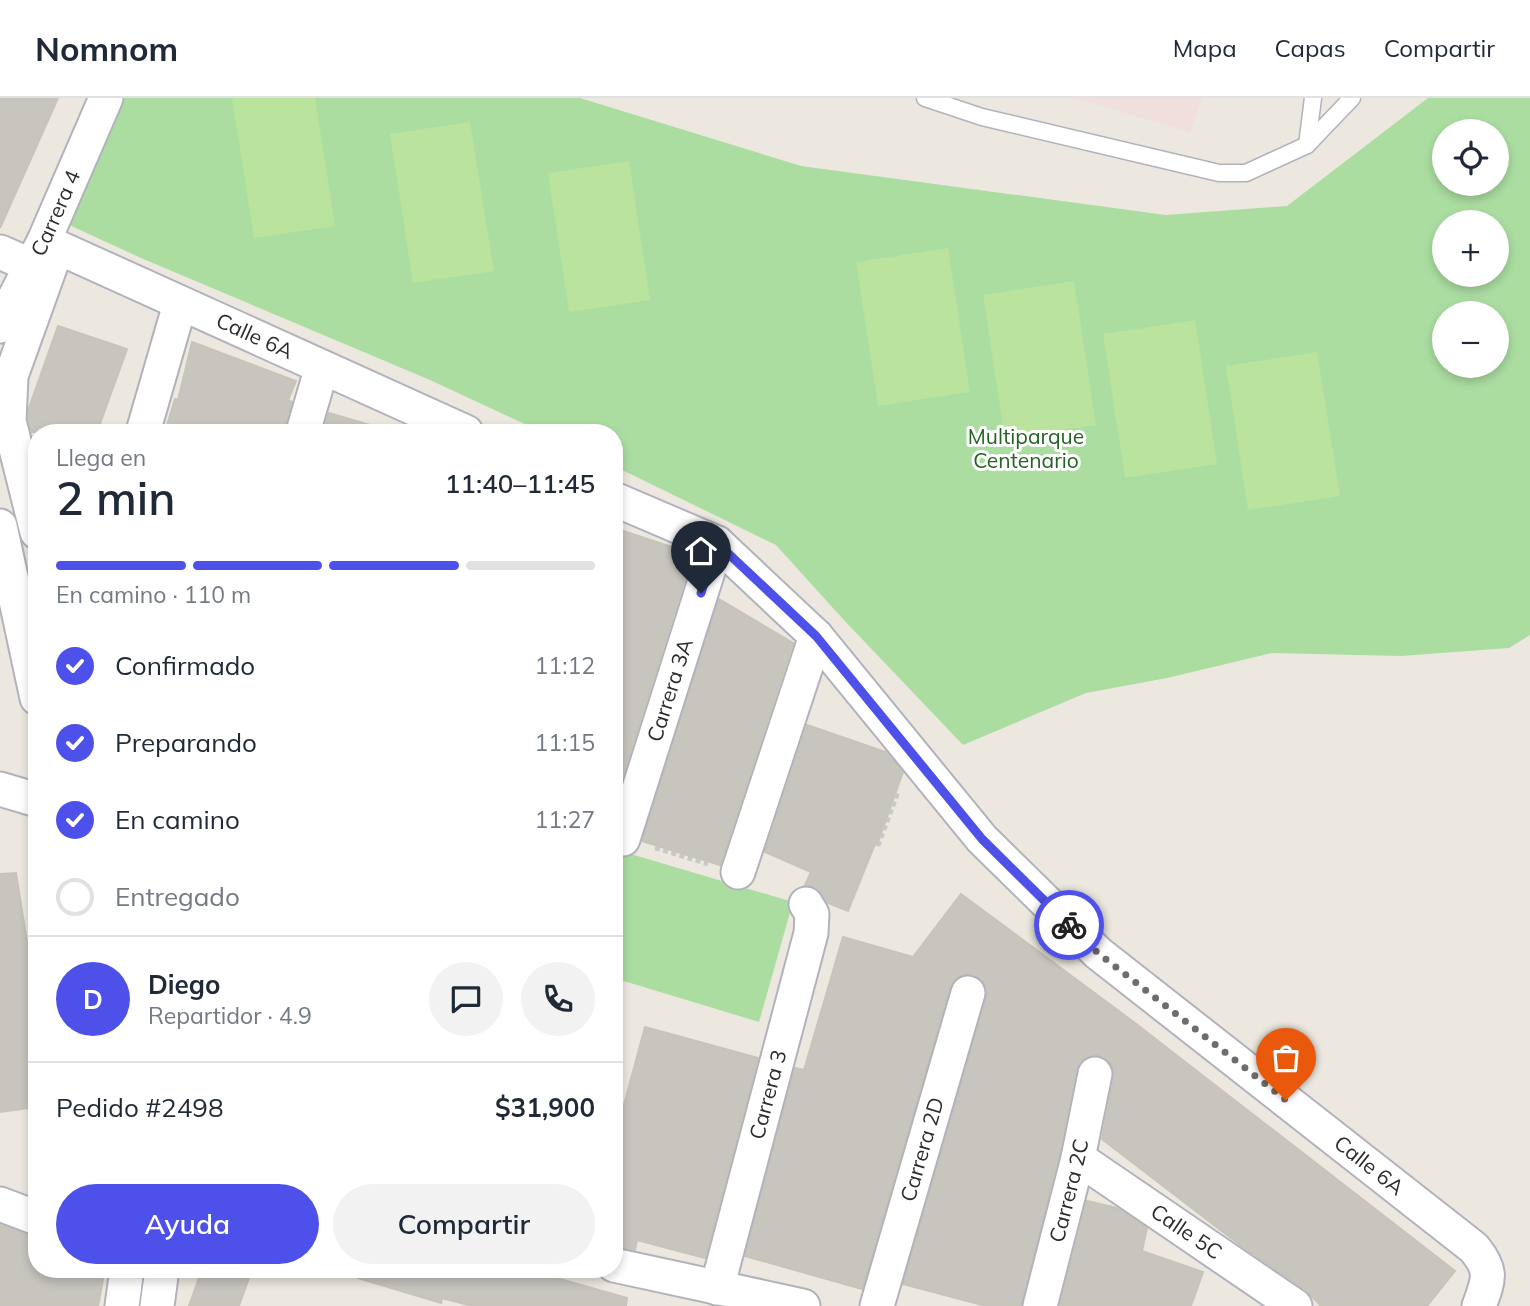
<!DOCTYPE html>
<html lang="es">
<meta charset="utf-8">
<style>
body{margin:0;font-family:Mulish,sans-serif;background:#f2f2f3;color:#1f2937;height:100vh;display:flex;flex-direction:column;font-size:26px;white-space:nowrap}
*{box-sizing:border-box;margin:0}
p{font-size:23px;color:#747a83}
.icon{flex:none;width:38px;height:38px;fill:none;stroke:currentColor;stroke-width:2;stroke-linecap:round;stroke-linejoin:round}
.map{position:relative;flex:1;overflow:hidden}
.side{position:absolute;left:28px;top:326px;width:595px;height:854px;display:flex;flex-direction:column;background:#fff;border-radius:28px;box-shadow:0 4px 10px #0003}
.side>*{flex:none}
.controls{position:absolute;left:1432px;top:21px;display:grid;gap:14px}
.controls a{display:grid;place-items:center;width:77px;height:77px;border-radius:50%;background:#fff;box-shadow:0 4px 10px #0003;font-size:35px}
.pin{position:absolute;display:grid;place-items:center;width:60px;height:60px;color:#fff;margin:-72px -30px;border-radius:50% 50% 50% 0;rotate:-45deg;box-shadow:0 0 7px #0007}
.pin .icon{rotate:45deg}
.courier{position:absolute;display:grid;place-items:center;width:70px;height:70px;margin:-35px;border:5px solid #4e51e9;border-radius:50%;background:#fff;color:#222;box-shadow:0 2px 9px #0007}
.overview em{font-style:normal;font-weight:600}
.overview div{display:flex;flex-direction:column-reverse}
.overview{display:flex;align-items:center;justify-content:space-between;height:119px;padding:0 28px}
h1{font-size:46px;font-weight:600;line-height:52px}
.bar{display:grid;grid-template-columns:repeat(4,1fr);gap:10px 7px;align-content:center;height:84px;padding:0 28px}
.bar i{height:9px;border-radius:5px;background:#e0e1e3}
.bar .selected{background:#4e51e9}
.bar p{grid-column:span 4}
.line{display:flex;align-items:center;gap:18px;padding:0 28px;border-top:2px solid #e0e1e3}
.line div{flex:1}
.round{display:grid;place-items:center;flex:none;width:74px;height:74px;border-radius:37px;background:#f2f2f3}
ol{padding:0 28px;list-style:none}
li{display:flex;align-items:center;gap:21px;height:77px}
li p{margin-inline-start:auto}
li .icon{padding:7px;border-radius:50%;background:#4e51e9;color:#fff;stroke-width:4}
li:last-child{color:#747a83}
li i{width:38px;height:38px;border:4px solid #e0e1e3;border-radius:50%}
.cta{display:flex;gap:14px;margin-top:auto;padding:14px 28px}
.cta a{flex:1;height:80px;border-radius:42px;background:#4e51e9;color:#fff;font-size:28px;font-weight:600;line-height:80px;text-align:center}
.cta a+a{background:#f2f2f3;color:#1f2937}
header{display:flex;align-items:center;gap:42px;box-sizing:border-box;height:98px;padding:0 35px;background:#fff;border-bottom:2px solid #e0e1e3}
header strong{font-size:33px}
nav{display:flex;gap:38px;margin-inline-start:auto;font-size:24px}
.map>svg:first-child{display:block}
.medical{fill:#f1dfdd}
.green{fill:#abdda1;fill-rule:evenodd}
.pitch{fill:#bae39d}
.building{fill:#c7c5be;stroke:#c7c4b8;stroke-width:2}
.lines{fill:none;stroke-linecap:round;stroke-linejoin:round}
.service-casing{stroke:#b2b2bd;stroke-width:19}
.minor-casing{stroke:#b2b2bd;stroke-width:37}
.path{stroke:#c8c8c8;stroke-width:4.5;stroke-dasharray:5 3.5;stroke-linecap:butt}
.service{stroke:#fff;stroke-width:16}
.minor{stroke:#fff;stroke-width:33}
.done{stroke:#6f6d6a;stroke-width:7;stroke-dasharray:0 12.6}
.route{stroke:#4e51e9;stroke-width:9}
.labels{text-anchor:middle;stroke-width:6;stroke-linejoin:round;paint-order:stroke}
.street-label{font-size:21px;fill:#2b2b2b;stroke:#fff}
.park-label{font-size:21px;fill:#246221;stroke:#fff}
</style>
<header>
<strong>Nomnom</strong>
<nav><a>Mapa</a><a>Capas</a><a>Compartir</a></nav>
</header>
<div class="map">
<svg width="1530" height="1208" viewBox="0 0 1530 1208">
<rect width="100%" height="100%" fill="#ece8df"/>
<!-- medical -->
<path class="medical" d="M1074 0H1202L1190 34Z"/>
<!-- green -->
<g class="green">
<path d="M122 0H580L801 68 1166 117 1287 108 1428 0H1530V537L1509 550 1401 558 1272 555 1167 580 1086 595 963 647 842 520 776 447 614 368V334H542L430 282 141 160 67 126ZM1444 33H1496V86H1444ZM1444 124H1496V177H1444ZM1444 215H1496V268H1444Z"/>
<path d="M614 751 793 804 759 924 614 880Z"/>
</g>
<!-- pitch -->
<g class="pitch">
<path d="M232 0H315L335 128 254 140Z"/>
<path d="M470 24 494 173 413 185 390 36Z"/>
<path d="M629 63 650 202 569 214 548 75Z"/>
<path d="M948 150 970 294 878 308 856 164Z"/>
<path d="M1074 183 1096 327 1005 341 983 197Z"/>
<path d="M1195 222 1217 366 1125 380 1103 236Z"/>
<path d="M1317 254 1340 398 1248 412 1226 268Z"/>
</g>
<!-- building -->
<g class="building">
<path d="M0 0H58L0 130Z"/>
<path d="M58 228 127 251 97 334H32L28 321 29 310Z"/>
<path d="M192 244 296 283 288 302 292 304 284 334H165L175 301 178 302Z"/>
<path d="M329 315 370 327 369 334H323Z"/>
<path d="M614 430 693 456 614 705Z"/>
<path d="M719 501 793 545 720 767 642 743Z"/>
<path d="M807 627 886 654 903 674 877 747 875 746 848 813 828 805 816 790 805 787 811 774 765 754Z"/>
<path d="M16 775 37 907V1009L0 1014V776Z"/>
<path d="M961 796 1135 925 1455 1173 1427 1208H1321L1306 1192 1240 1147 1102 1041 1114 979 1113 971 1108 962 1098 957 1090 958 1081 963 1076 972 1059 1056 1021 1208H986L903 1186 986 900 987 891 982 882 973 876H964L955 881 950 890 862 1191 745 1158 795 970 804 972 843 839 913 859Z"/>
<path d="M645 929 758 960 705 1160 637 1142 635 1152 614 1148V1044Z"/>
<path d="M1087 1103 1117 1110 1147 1130 1142 1153 1203 1174 1191 1208H1060Z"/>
<path d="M0 1127 37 1139V1171H105L98 1208H0Z"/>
<path d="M202 1171H252L239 1208H189Z"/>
<path d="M352 1171H525L627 1200 626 1208H472L442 1200 441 1205 351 1178Z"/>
</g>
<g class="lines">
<defs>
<g id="service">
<path d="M925 0 982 19 1219 75H1246L1307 47 1313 0"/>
<path d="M1307 47 1352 0"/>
</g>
<g id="minor">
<path id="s1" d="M44 143 466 334"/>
<path d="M0 154 30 167"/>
<path id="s2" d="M0 228 44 143 106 0"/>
<path d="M143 334 180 206"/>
<path d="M303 334 322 269"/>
<path id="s3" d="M614 401 717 445 816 538 982 741 1098 855 1474 1150C1493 1173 1489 1181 1479 1208"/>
<path d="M0 428 37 600"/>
<path d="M37 434 9 323 11 278 57 150"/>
<path d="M0 691 37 702"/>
<path id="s4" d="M623 741 717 445"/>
<path d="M738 774 816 538"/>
<path id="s5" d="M1078 1060 1295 1208"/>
<path d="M0 1106 37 1120"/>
<path d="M614 1167 803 1208"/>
<path id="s6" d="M717 1190 811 835 812 816 806 806"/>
<path d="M122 1208 127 1171"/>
<path d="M157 1208 162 1171"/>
<path id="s7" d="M877 1208 968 895"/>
<path id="s8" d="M1040 1208 1078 1060 1095 976"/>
</g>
</defs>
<!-- service casing -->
<use href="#service" class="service-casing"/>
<!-- minor casing -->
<use href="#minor" class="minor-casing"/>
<!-- path -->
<g class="path">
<path d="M878 748 899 692"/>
<path d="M655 750 708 766"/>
</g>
<!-- service -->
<use href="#service" class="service"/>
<!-- minor -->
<use href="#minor" class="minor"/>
</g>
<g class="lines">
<!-- done -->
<path class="done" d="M1069 827 1098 855 1286 1002"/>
<!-- route -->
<path class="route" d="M701 495 717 445 816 538 982 741 1069 827"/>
</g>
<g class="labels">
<!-- street labels -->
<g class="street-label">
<text dy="7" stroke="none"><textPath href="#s2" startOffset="126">Carrera 4</textPath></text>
<text dy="7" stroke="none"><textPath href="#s1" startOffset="231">Calle 6A</textPath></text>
<text dy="7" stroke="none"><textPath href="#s4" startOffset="156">Carrera 3A</textPath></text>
<text dy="7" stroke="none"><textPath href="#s6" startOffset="200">Carrera 3</textPath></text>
<text dy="7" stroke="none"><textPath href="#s7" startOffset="163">Carrera 2D</textPath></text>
<text dy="7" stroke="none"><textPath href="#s3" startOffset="1017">Calle 6A</textPath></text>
<text dy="7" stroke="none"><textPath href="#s8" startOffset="119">Carrera 2C</textPath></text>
<text dy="7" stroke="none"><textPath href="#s5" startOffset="131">Calle 5C</textPath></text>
</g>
<!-- park labels -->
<g class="park-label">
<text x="1026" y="346">Multiparque<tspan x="1026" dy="24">Centenario</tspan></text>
</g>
</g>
</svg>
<div class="controls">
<a><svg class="icon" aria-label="locate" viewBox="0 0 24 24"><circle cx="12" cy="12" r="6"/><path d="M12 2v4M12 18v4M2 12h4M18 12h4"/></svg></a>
<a>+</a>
<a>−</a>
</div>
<div class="pin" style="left:1286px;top:1002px;background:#ea580c"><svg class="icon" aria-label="bag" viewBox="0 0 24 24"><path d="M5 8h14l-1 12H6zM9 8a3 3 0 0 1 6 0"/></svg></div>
<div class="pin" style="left:701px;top:495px;background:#1f2937"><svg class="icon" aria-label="home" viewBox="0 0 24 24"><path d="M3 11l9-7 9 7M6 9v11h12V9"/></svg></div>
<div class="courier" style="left:1069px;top:827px"><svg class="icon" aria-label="bike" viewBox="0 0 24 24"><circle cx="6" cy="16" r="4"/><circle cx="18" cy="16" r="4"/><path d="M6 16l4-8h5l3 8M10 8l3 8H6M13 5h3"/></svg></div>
<section class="side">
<div class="overview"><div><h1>2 min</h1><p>Llega en</p></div><em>11:40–11:45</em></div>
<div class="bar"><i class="selected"></i><i class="selected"></i><i class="selected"></i><i></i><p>En camino · 110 m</p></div>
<ol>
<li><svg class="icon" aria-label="check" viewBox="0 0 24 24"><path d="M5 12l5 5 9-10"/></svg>Confirmado<p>11:12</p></li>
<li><svg class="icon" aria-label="check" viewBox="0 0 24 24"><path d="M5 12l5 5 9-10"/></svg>Preparando<p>11:15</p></li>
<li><svg class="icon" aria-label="check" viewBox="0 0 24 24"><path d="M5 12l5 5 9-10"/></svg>En camino<p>11:27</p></li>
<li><i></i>Entregado</li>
</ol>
<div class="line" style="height:126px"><b class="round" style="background:#4e51e9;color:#fff">D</b><div><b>Diego</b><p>Repartidor · 4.9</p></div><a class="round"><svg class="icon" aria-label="chat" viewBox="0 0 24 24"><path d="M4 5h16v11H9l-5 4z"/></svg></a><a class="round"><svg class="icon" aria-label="phone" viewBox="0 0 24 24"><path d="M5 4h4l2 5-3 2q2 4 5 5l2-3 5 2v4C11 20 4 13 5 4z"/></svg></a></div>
<div class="line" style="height:91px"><div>Pedido #2498</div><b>$31,900</b></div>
<div class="cta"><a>Ayuda</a><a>Compartir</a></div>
</section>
</div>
